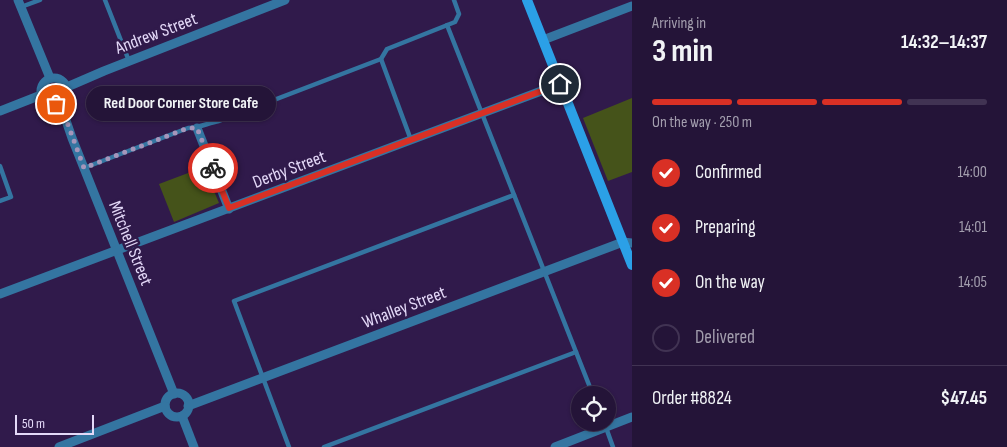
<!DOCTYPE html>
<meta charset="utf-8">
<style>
body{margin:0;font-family:"Sofia Sans Condensed",sans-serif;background:#2c1d40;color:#f1f3f6;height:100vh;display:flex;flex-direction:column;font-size:19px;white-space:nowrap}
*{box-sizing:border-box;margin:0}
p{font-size:16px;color:#a39eae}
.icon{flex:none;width:28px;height:28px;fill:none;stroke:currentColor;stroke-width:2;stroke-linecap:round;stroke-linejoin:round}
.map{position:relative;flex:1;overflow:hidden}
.sheet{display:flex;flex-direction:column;background:#241438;width:375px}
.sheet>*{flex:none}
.buttons{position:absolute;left:571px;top:386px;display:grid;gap:10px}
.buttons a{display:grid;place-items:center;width:45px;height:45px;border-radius:50%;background:#241438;box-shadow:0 1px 4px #0004,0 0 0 1px #413353;font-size:25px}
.scale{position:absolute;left:15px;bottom:12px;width:79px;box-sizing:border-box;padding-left:5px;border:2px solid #e4d9f8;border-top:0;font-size:14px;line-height:18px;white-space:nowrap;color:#e4d9f8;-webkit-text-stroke:4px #301a4b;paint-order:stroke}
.pin{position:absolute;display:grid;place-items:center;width:42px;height:42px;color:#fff;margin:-21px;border:2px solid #fff;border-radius:50%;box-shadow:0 1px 5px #0007}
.courier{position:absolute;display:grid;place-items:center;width:50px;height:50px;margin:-25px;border:4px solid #d93025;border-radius:50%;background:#fff;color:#222;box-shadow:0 1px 6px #0007}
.bubble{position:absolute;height:35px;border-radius:18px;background:#241438;box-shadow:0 1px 4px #0004,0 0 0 1px #413353;font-size:16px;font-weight:700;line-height:35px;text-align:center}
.headline em{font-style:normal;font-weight:700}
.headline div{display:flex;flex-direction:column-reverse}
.headline{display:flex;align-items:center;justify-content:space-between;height:85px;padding:0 20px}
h1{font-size:32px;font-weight:700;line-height:38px}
.bar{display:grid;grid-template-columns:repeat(4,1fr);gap:8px 5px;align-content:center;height:60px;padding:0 20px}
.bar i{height:6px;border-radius:4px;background:#413353}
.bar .selected{background:#d93025}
.bar p{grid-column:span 4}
.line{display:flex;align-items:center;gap:12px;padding:0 20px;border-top:1px solid #413353}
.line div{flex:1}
ol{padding:0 20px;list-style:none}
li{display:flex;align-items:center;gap:15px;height:55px}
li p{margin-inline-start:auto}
li .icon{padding:5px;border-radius:50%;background:#d93025;color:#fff;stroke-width:4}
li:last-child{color:#a39eae}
li i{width:28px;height:28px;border:2px solid #413353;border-radius:50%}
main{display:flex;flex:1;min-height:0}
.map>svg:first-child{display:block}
.green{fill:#45531a}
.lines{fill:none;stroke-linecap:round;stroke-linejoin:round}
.lane{stroke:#3475a1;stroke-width:4.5}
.street{stroke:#3475a1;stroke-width:9}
.secondary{stroke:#2ba0e7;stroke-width:10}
.done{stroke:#a596bb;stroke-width:5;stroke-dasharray:0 9}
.route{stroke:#d93025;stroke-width:6}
.labels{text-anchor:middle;stroke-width:5;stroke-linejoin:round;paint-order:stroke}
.street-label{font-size:18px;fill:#e4d9f8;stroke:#301a4b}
</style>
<main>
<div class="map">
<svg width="632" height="447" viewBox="0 0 632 447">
<rect width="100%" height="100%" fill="#301a4b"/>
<!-- green -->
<g class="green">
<path d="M632 98V172L608 181 583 118Z"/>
<path d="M204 167 219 203 174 222 159 184Z"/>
</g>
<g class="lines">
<!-- lane -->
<g class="lane">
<path d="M105 0 129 61"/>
<path d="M21 7 40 0"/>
<path d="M447 25 593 395"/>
<path d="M381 59 411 140"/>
<path d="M0 166 11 197 0 201"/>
<path d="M84 168 188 128C199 128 208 123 219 121L381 59 387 49 455 22 459 14 454 0"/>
<path d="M604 422 613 447"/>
<path d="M289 447 234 301 514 195"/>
<path d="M324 447 576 352"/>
</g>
<!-- street -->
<g class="street">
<path d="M18 0 50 78"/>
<path d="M543 40 632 6"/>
<circle cx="54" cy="91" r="13"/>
<path d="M67 87 104 71 285 0"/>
<path d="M60 103 72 138 174 394"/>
<path d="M0 111 41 95"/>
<path d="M197 128 229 209"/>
<path d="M0 294 560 84"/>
<circle cx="177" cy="405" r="12"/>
<path d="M188 406 623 242 632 243"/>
<path d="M182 416 194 447"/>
<path d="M59 447 165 406"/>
<path d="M555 447 632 417"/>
</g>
<!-- secondary -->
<path class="secondary" d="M527 0 632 265"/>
</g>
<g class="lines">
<!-- done -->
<path class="done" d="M56 104 60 103 84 168 188 128H197L213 168"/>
<!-- route -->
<path class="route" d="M213 168 229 208 560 84"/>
</g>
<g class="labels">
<!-- street labels -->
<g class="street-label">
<text transform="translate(156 33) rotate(-21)" y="6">Andrew Street</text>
<text transform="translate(289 169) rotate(-21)" y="6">Derby Street</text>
<text transform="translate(131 243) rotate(68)" y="6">Mitchell Street</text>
<text transform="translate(404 307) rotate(-21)" y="6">Whalley Street</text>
</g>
</g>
</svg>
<div class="buttons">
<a><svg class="icon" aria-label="locate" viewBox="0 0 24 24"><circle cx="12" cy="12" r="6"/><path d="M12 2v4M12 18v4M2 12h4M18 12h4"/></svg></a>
</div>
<div class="scale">50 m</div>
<div class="pin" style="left:56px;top:104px;background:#ea580c"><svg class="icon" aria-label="bag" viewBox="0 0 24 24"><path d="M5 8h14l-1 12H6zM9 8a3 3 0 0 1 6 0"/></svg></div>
<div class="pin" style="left:560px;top:84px;background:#1f2937"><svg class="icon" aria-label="home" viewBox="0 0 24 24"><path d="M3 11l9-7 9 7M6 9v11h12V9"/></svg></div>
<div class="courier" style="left:213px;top:168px"><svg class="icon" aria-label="bike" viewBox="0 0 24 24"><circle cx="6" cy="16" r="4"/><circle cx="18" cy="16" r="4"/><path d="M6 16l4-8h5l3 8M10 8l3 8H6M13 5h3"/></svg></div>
<div class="bubble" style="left:86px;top:86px;width:190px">Red Door Corner Store Cafe</div>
</div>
<section class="sheet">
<div class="headline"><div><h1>3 min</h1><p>Arriving in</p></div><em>14:32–14:37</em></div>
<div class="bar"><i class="selected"></i><i class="selected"></i><i class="selected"></i><i></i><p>On the way · 250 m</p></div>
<ol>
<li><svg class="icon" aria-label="check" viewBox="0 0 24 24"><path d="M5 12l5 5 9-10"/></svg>Confirmed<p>14:00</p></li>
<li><svg class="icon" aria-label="check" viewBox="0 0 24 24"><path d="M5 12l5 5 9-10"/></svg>Preparing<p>14:01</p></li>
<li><svg class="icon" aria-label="check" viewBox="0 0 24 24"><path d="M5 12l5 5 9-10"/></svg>On the way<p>14:05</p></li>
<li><i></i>Delivered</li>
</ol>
<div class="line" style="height:65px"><div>Order #8824</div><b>$47.45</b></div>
</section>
</main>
